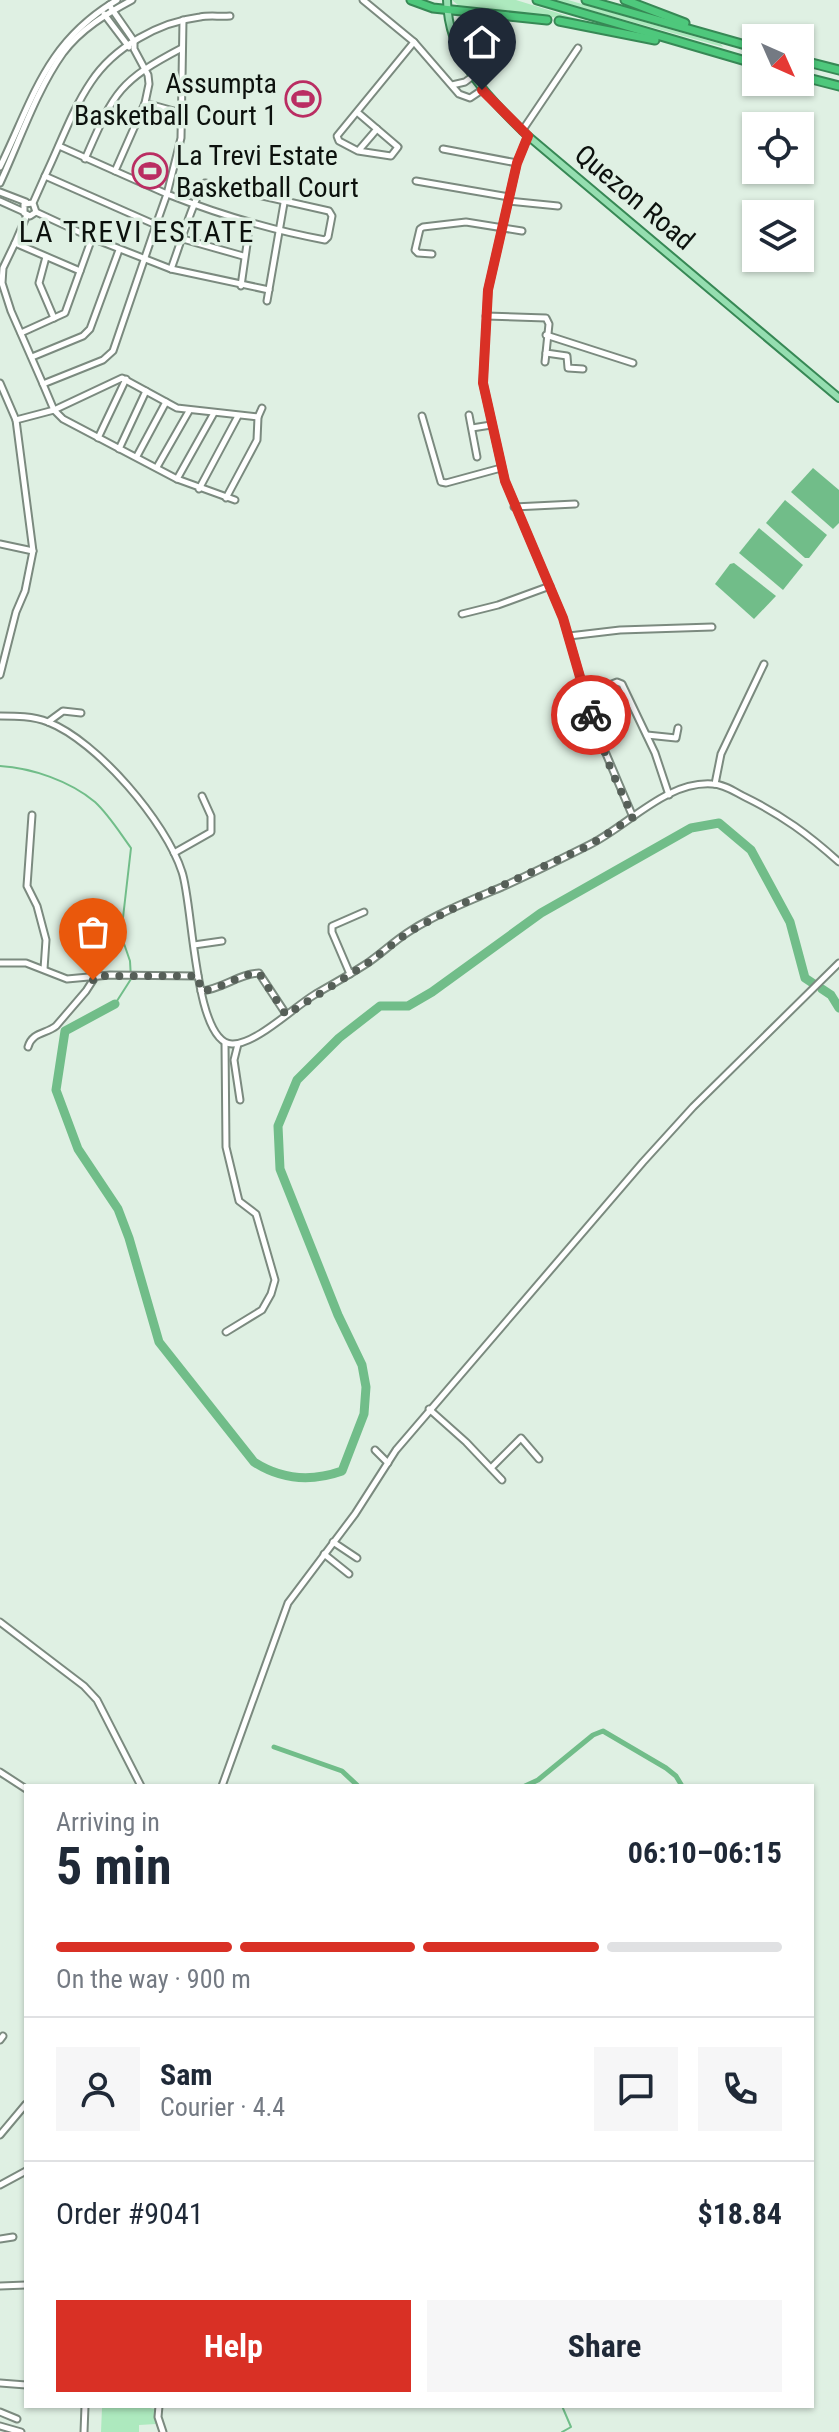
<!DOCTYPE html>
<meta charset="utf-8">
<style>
body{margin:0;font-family:"Roboto Condensed",sans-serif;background:#f6f6f7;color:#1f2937;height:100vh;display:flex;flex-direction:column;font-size:30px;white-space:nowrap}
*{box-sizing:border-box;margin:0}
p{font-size:26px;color:#747a83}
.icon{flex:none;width:44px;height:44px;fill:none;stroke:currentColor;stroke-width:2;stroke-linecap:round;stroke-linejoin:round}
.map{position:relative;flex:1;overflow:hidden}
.sheet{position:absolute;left:24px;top:1784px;width:790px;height:624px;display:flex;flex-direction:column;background:#fff;border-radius:0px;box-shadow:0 2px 6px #0004}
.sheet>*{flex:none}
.needle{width:52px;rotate:135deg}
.tools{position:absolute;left:742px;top:24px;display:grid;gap:16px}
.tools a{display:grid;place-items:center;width:72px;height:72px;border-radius:0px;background:#fff;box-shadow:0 2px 6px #0004;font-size:40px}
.pin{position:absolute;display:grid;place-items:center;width:68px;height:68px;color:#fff;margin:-82px -34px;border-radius:50% 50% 50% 0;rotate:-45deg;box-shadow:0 0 8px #0007}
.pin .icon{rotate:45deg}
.courier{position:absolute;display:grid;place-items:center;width:80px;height:80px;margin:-40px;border:6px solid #d93025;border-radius:50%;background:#fff;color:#222;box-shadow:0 2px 10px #0007}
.head em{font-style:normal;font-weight:700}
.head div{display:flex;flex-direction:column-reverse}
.head{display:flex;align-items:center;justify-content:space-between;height:136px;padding:0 32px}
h1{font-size:52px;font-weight:700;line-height:60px}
.bar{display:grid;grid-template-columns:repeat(4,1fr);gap:12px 8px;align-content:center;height:96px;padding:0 32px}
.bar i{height:10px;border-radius:6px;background:#e0e1e3}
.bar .selected{background:#d93025}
.bar p{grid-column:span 4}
.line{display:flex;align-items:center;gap:20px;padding:0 32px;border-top:2px solid #e0e1e3}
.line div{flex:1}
.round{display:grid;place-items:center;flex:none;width:84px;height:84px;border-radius:0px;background:#f6f6f7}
.cta{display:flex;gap:16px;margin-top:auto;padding:16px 32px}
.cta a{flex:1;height:92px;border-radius:0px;background:#d93025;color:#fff;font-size:32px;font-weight:700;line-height:92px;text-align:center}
.cta a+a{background:#f6f6f7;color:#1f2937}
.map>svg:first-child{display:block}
.green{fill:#ade9be}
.water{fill:#71bd89}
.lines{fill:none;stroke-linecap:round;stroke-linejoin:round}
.stream{stroke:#71bd89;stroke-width:2}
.canal{stroke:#71bd89;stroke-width:5}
.river{stroke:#71bd89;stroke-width:9}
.minor-casing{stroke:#7b8a7f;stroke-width:9}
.major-casing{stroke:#378855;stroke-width:10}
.highway-casing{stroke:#378855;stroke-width:11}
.minor{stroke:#fff;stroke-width:5}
.major{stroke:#95deb0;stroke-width:6}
.highway{stroke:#4ec87c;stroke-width:7}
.done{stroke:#565f58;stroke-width:8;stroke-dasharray:0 14.4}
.route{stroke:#d93025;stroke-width:10}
.labels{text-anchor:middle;stroke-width:7;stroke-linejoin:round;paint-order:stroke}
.poi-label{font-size:28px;fill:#0c110d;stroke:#dff0e3;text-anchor:end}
.street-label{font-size:28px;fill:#0c110d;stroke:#dff0e3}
.neighbourhood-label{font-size:30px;letter-spacing:2px;fill:#0c110d;stroke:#dff0e3}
</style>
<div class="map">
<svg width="839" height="2432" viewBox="0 0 839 2432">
<rect width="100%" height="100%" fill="#dff0e3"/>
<!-- green -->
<g class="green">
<path d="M452 0H516L584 21 459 6Z"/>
<path d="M553 0H568L721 44 723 47Z"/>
<path d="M139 2406 155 2409 156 2424 139 2425V2432H101L102 2408Z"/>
</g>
<!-- water -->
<g class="water">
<path d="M813 468 839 490V523L833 529 791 492Z"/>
<path d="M785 500 827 535 809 558H805L766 523Z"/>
<path d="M759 528 803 565 783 590 739 553Z"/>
<path d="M734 563 776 596 754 619 715 584 730 564Z"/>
</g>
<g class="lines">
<!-- stream -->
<g class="stream">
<path d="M0 766C32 768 70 781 95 802 109 815 120 833 131 848L121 935 130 961 131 979 115 1004"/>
<path d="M562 2406 571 2427 562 2432"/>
</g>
<!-- canal -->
<g class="canal">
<path d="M274 1747 342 1771 358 1786"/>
<path d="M525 1786 538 1780 593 1735 603 1731 666 1768 676 1776 682 1786"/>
</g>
<!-- river -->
<g class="river">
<path d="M822 989 831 995 839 1008"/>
<path d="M115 1004 65 1031 56 1090 78 1149 118 1209 129 1238 159 1342 254 1462C282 1480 311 1482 342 1471L364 1414 366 1387 362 1365 338 1315 280 1169 278 1126 297 1080 339 1038 380 1006H408L432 992 541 913 691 828 719 823 751 850 790 922 805 978 814 984"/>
</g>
<defs>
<g id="minor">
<path d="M363 0 414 42 459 94 470 98 482 90"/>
<path d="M104 14 129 47"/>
<path d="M452 85 465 82 473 76"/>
<path d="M145 103 181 113"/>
<path d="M357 112 398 147 391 156 358 151 339 141 337 136 414 42"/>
<path d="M522 131 578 48"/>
<path d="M528 136 517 163 488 290 483 383 505 481 563 618 595 728 633 817"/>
<path d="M59 146 115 171"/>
<path d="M443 149 517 163"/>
<path d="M359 150 377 129"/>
<path d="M85 159C114 93 117 82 182 48"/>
<path d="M0 167C34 97 46 42 117 0"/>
<path d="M45 176C60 145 72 110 91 82 114 47 159 22 200 17 210 15 220 17 230 16"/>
<path d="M416 181 509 197"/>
<path d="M0 183C20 140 36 91 63 53 81 29 106 14 132 0"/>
<path d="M0 192 26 202"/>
<path d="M0 201 22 211"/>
<path d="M508 201 558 206"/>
<path d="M33 203 24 204V213L30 216 36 212 33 203 45 176 156 225 167 194 115 171 145 103 149 84 148 75 134 49V41L109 5"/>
<path d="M36 212 92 238"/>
<path d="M183 239 243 256"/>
<path d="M15 243 27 215"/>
<path d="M432 254 418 253 415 250 420 229 423 227 466 222 522 231"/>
<path d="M46 257 39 283 54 318"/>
<path d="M171 269C178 251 195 194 205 183L329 211 332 216 328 237 325 240C270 230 218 214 167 194L181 138 183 20"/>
<path d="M80 271 15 243 3 268 2 283 11 311 43 384 103 360 113 351 156 225"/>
<path d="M241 286 250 223"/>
<path d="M267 301 284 203"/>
<path d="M486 316 546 318 549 324 546 353 567 356 568 368 583 369"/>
<path d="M21 333 65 313 92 238 171 269 269 290"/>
<path d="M546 335 633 363"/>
<path d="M32 357 83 336 90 329 119 250"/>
<path d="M545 362 546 353"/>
<path d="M0 383 16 420 33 551 25 591 16 612 0 675"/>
<path d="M43 384 54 410 63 419 177 479 235 500"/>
<path d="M469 415 477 457"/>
<path d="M422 416 441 482 446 483 501 468"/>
<path d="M16 420 54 410 122 378 177 408 258 417"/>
<path d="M472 428 491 425"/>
<path d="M98 438 126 379"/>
<path d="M119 449 146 391"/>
<path d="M137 456 166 402"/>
<path d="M157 467 189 411"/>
<path d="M177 479 214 413"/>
<path d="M199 489 238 416"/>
<path d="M226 498 257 440 258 417 262 408"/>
<path d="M514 507 575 504"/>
<path d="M0 544 33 551"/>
<path d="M462 614 498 605 550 586"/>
<path d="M569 636 620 630 712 627"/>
<path d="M584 695 617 682 622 684 655 753 669 795"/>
<path d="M0 716C16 716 33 716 48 722 97 741 166 822 182 872 193 903 194 1043 232 1044 255 1045 294 1007 314 995 331 985 349 975 366 964 381 954 394 941 410 931 438 913 471 900 502 887 531 874 561 859 589 845 628 826 666 781 712 784 724 784 735 792 745 797 782 815 809 835 839 862"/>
<path d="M48 722 63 711 81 713"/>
<path d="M647 735 676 738 678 728"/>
<path d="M715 784 721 754 764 664"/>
<path d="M32 815 27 886 37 906 46 940 44 969"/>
<path d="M174 853 211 832V816L202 796"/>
<path d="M194 945 222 941"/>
<path d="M0 963H26L67 979 110 975 198 976"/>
<path d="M350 974 332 932V926L364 912"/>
<path d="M201 991C223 989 238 974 259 973L286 1014"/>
<path d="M225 1043 226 1147 239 1201 256 1214 275 1280 271 1294 262 1310 226 1332"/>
<path d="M238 1044 234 1060 240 1100"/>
<path d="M28 1047C32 1032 46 1034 56 1026L86 991 95 977"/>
<path d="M429 1409 466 1442 502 1480"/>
<path d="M375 1450 388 1463"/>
<path d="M491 1468 521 1438 539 1459"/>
<path d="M333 1542 357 1558"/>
<path d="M324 1554 349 1574"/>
<path d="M0 1622 84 1686 97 1700 141 1786"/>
<path d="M0 1772 26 1789"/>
<path d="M222 1786 288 1603 355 1514 396 1450 643 1162 693 1107 839 963"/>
<path d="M0 2040 3 2036"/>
<path d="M0 2135 26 2104"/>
<path d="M0 2185 26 2171"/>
<path d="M0 2239 13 2237"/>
<path d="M0 2286 26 2285"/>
<path d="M0 2383 26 2385"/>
<path d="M159 2406 158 2417 163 2432"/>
<path d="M0 2412 17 2419"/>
<path d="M0 2426 21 2432"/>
<path d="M84 2432 85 2406"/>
</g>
<path id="major" d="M447 0C448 58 488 98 528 136L839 398"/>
<g id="highway">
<path d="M411 0 433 8 547 20"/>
<path d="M537 0 756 64"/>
<path d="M586 0 756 48"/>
<path d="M625 0 685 23"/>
<path d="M559 21 655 40"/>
<path d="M800 60 839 70"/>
<path d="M800 76 839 86"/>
</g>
</defs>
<!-- minor casing -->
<use href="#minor" class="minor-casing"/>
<!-- major casing -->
<use href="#major" class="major-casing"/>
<!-- highway casing -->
<use href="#highway" class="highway-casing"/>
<!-- minor -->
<use href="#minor" class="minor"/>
<!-- major -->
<use href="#major" class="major"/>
<!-- highway -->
<use href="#highway" class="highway"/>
</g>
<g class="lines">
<!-- done -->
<path class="done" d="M93 980 95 976H198L201 991C223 989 238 974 259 973L286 1015 368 963 410 931 460 905 590 845 633 817 612 772 591 715"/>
<!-- route -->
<path class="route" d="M482 90 528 136 517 163 488 290 483 383 505 481 563 618 591 715"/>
</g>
<!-- icons -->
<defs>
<symbol id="stadium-ring" viewBox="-11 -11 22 22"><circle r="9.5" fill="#dff0e3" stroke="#ba2d62" stroke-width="1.5"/><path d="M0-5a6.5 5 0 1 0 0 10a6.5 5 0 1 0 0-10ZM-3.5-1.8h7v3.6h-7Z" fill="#ba2d62"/></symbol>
</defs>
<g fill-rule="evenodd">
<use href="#stadium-ring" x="283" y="79" width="40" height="40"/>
<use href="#stadium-ring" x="130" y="151" width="40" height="40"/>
</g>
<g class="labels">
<!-- poi labels -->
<g class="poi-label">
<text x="277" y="93">Assumpta<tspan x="277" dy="32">Basketball Court 1</tspan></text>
<text x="176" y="165" text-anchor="start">La Trevi Estate<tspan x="176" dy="32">Basketball Court</tspan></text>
</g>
<!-- street labels -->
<g class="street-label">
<text transform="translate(635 197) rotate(40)" y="10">Quezon Road</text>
</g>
<!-- neighbourhood labels -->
<g class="neighbourhood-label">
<text x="137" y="242">LA TREVI ESTATE</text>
</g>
</g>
</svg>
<div class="tools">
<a><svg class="needle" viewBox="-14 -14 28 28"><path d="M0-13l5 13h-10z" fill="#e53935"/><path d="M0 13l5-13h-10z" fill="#747a83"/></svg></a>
<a><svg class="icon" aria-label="locate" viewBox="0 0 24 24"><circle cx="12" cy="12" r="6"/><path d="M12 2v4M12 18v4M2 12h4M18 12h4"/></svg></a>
<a><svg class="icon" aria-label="layers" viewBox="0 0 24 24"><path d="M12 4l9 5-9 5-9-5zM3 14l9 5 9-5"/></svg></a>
</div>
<div class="pin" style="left:93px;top:980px;background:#ea580c"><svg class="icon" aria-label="bag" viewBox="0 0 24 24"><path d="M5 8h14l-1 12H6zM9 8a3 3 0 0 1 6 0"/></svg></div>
<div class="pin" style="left:482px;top:90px;background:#1f2937"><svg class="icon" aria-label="home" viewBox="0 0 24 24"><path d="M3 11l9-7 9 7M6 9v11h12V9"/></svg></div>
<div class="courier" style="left:591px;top:715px"><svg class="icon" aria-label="bike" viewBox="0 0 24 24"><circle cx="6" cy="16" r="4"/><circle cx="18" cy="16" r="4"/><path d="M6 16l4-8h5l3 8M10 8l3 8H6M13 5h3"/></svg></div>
<section class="sheet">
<div class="head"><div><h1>5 min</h1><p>Arriving in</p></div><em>06:10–06:15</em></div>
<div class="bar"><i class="selected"></i><i class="selected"></i><i class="selected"></i><i></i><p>On the way · 900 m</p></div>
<div class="line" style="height:144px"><a class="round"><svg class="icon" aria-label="person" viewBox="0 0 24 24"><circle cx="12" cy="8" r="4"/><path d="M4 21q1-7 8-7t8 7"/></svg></a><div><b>Sam</b><p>Courier · 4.4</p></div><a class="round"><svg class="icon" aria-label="chat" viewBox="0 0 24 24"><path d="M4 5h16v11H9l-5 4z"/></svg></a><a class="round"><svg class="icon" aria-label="phone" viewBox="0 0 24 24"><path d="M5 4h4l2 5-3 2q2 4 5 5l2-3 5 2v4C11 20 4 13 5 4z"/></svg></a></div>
<div class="line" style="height:104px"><div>Order #9041</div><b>$18.84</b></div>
<div class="cta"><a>Help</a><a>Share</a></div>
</section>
</div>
